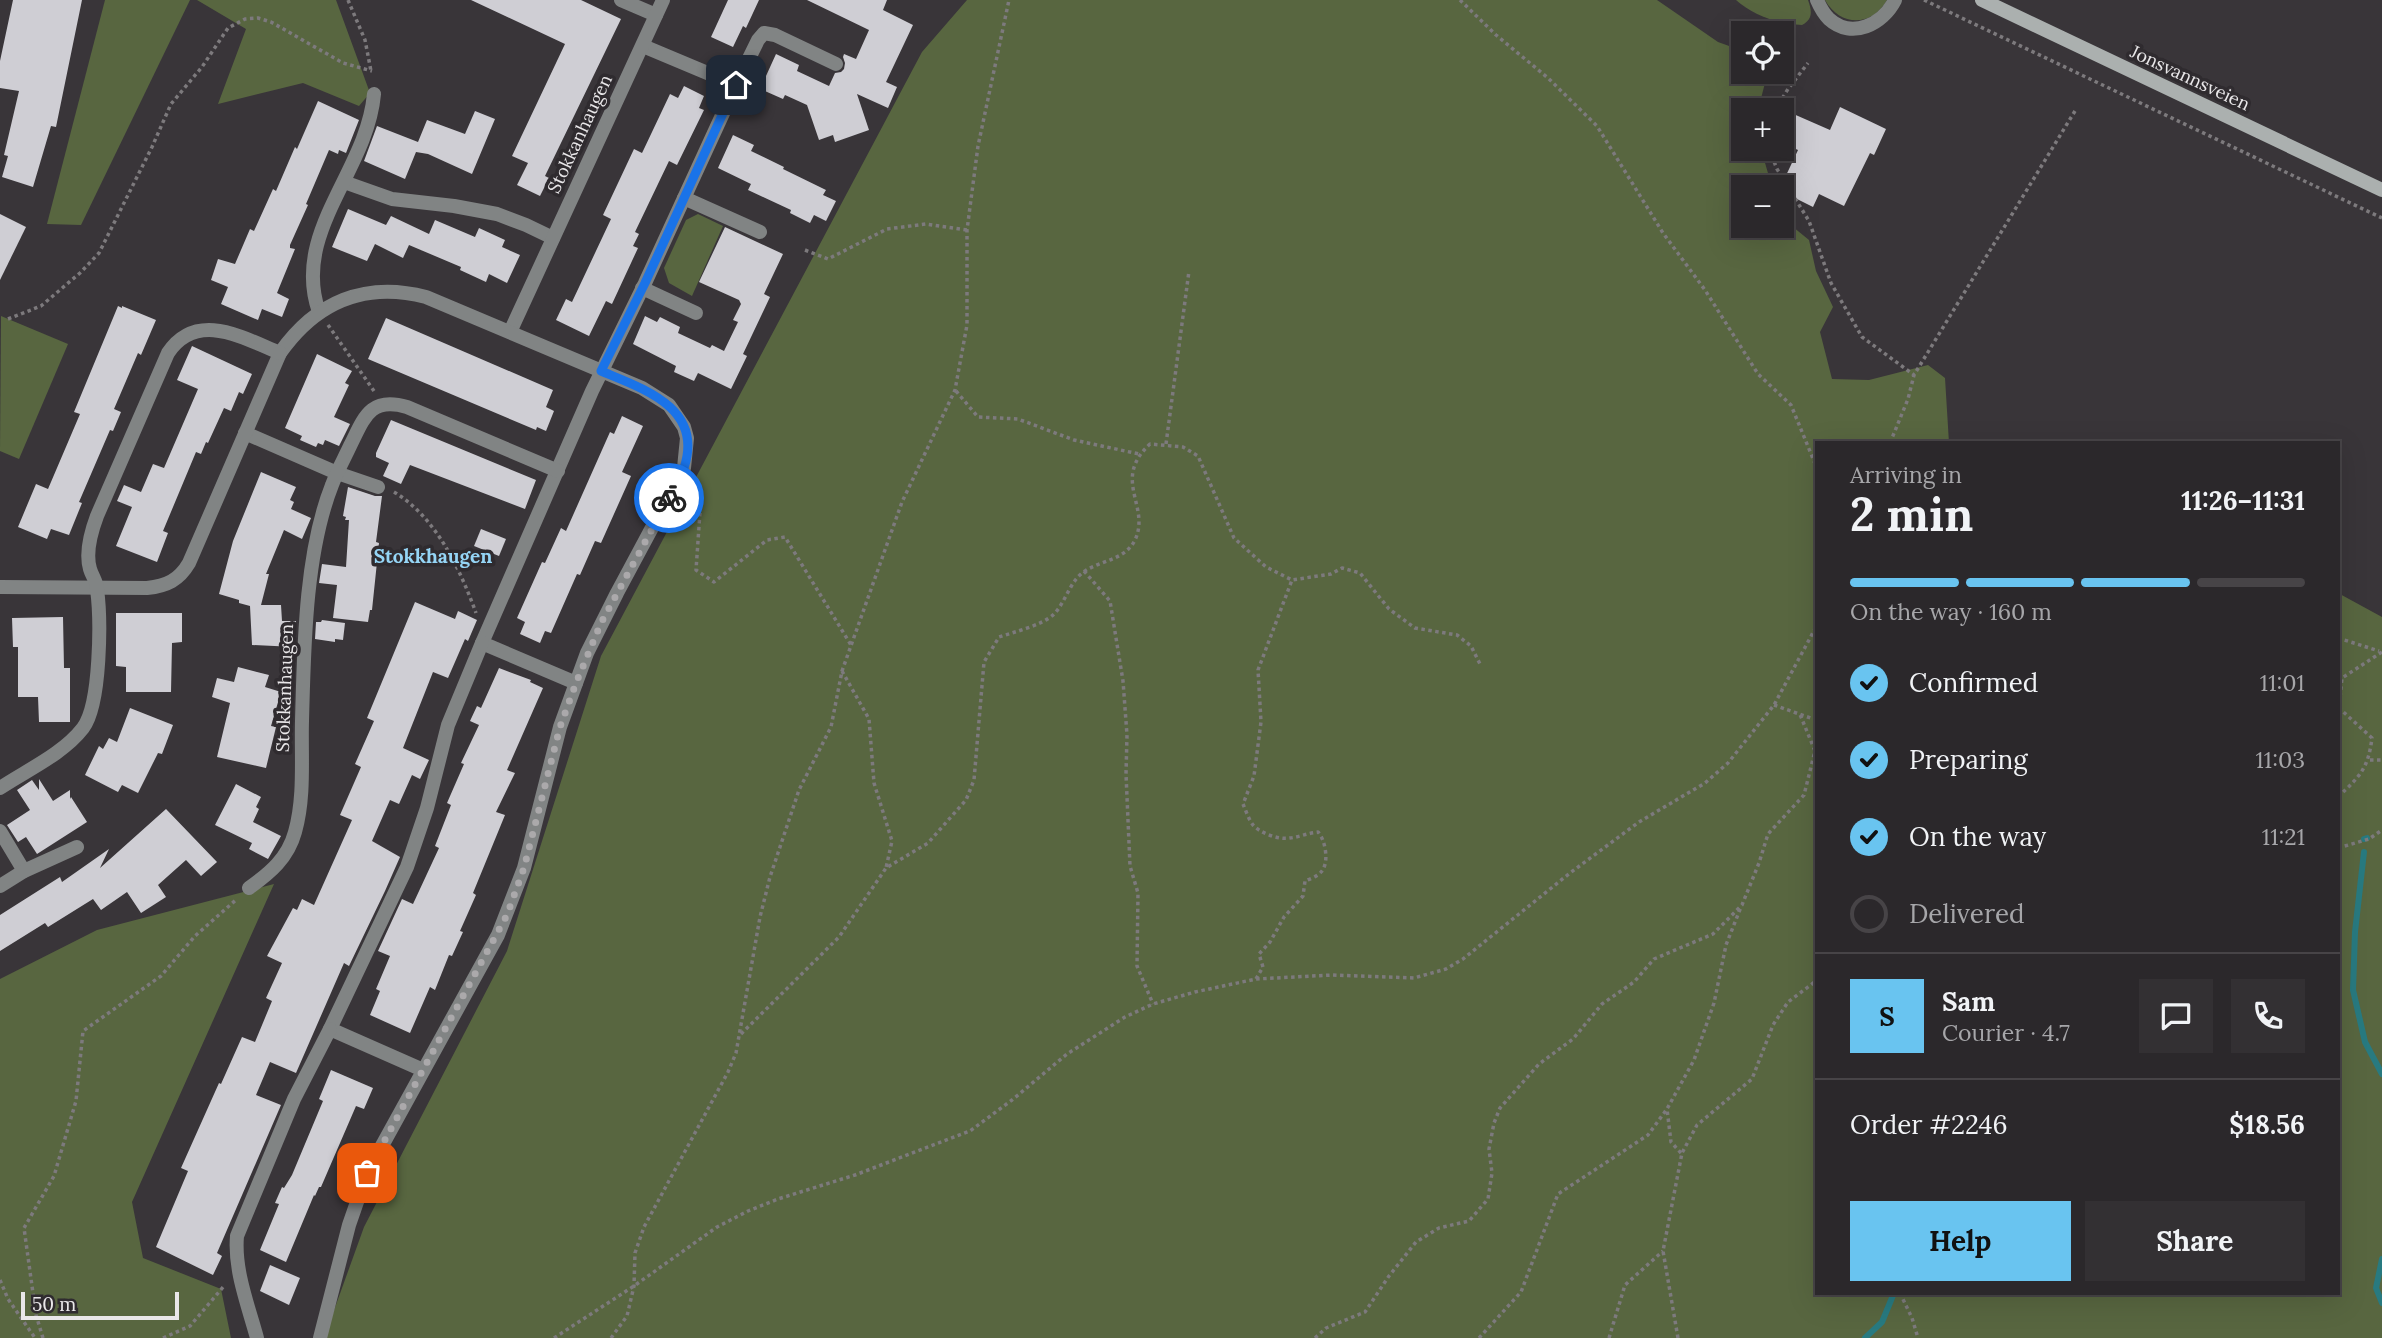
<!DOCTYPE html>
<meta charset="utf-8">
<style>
body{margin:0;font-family:Lora,serif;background:#333033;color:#f1f3f6;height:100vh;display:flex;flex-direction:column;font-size:26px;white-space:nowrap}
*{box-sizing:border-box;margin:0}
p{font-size:23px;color:#a6a6a9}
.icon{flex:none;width:38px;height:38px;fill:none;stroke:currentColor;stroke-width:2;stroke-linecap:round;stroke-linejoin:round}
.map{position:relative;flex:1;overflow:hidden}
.details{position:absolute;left:1815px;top:441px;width:525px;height:854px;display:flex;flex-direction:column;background:#2b282b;border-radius:0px;box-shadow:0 7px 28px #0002,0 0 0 2px #474447}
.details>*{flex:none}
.buttons{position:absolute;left:1731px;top:21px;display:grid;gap:14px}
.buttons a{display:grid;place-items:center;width:63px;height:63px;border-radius:0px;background:#2b282b;box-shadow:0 7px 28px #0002,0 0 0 2px #474447;font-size:35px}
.scale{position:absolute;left:21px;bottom:18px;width:158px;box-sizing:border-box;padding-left:7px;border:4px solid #e9e7e9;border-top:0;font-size:19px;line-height:24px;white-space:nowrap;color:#e9e7e9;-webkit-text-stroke:5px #2f2b2f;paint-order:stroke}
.pin{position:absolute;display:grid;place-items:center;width:60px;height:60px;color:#fff;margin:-30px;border-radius:14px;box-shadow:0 4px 10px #0006}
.courier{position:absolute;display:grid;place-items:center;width:70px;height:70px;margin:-35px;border:5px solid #1a73e8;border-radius:50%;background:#fff;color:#222;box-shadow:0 2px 9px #0007}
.headline em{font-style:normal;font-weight:700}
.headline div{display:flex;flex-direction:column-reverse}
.headline{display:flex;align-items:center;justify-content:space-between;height:119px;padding:0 35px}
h1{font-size:46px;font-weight:700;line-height:52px}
.bar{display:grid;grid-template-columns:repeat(4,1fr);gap:10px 7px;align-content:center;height:84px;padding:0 35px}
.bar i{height:9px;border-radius:5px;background:#474447}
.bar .selected{background:#69c4f0}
.bar p{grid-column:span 4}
.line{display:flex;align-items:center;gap:18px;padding:0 35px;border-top:2px solid #474447}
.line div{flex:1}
.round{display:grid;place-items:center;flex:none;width:74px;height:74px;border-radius:0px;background:#333033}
ol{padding:0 35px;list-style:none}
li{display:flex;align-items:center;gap:21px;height:77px}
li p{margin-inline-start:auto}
li .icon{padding:7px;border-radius:50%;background:#69c4f0;color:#111;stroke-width:4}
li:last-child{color:#a6a6a9}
li i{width:38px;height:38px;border:4px solid #474447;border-radius:50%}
.cta{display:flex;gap:14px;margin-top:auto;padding:14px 35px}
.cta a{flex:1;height:80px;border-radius:0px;background:#69c4f0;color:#111;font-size:28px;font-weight:700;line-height:80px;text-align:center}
.cta a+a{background:#333033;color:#f1f3f6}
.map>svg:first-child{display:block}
.green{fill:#586640}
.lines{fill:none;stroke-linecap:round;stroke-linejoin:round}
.stream{stroke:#287a80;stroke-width:6}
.building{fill:#cfced4}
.path{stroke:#7d7a7d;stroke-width:3.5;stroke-dasharray:3.5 3.5;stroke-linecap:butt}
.minor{stroke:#818484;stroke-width:14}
.secondary{stroke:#abb0af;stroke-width:14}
.done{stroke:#aba9ab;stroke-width:7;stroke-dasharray:0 12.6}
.route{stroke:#1a73e8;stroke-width:9}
.labels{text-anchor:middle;stroke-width:7;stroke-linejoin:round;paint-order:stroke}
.street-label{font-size:18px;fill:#e9e7e9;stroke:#2f2b2f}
.neighbourhood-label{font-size:19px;font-weight:bold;fill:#95d5f6;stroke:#2f2b2f}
</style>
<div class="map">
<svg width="2382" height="1338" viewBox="0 0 2382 1338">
<rect width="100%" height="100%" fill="#393539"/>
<!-- green -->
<g class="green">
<path d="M105 0H190L81 225 47 224Z"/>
<path d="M197 0H336L370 93 359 106 303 83 218 104 246 29Z"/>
<path d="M967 0H1657L1718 42 1743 51V72H1764L1765 83 1758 110H1743V149H1761L1772 187H1743V226H1782V218L1809 240 1816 271 1833 307 1820 332 1832 379 1869 380 1928 365 1945 378 1949 443H1816V1293H2338V593L2382 617V1338H324L364 1227 507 951 601 656 922 52Z"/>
<path d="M1736 0H1808C1812 11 1813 19 1802 25 1778 24 1754 16 1736 0Z"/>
<path d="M1825 0H1887C1872 27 1840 27 1825 0Z"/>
<path d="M698 214 723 226 692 296 669 283 664 268 686 220Z"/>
<path d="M1 316 68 344 19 459 0 451Z"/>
<path d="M274 884 132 1202 143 1258 221 1289 231 1338H0V979L97 930Z"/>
</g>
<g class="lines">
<!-- stream -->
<g class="stream">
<path d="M2364 839 2367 838"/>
<path d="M2364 852 2355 932 2353 990 2365 1042 2382 1074"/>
<path d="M2382 1259 2376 1288 2382 1303"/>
<path d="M1865 1338 1882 1322 1894 1293"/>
</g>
</g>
<!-- building -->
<g class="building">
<path d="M13 0H82L56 127 51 126 33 187 2 177 8 156 4 155 19 91 0 88V61Z"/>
<path d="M471 0H581L621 19 545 176 549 178 540 196 517 185 528 163 512 156 565 44Z"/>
<path d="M728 0H759L746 28 743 26 733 47 711 37Z"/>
<path d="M807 0H887L883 10 913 25 886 82 897 87 888 108 857 94 869 130 835 142 833 135 819 140 807 105 785 95 783 99 760 89 776 54 799 65 797 71 829 86 835 73 841 72 844 69 845 63 843 57 844 54 856 59 869 30Z"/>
<path d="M684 86 704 96 699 108 704 110 677 165 669 161 635 232 639 234 633 246 638 248 612 304 606 301 589 336 556 320 566 299 572 302 611 219 603 215 634 149 642 153 643 151 670 94 678 98Z"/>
<path d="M318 101 359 120 346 153 339 150 338 154 329 150 306 204 308 205 290 245V248L295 249 277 293 289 299 282 317 262 309 258 320 221 304 228 287 211 280 218 259 235 264 250 229 254 231 273 189 276 191 295 147 297 149Z"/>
<path d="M1840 107 1886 129 1875 153 1874 155 1870 153 1844 206 1819 194 1813 207 1795 198 1782 216V184L1798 150 1782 143V109L1830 130Z"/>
<path d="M475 111 495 119 472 174 428 154 416 152 405 179 364 161 377 126 418 142 427 120 465 134Z"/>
<path d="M733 135 754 145 751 151 784 167 783 169 826 190 823 195 836 201 826 221 814 215 810 223 790 213 791 210 748 190 751 184 718 168Z"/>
<path d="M348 209 386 225 391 216 429 234 435 220 475 237 479 228 505 240 502 247 520 255 507 283 489 274 486 282 460 270 461 267 409 245 403 258 375 244 367 261 332 247Z"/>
<path d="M0 214 26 227 0 280Z"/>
<path d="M725 227 783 254 764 294 770 297 743 354 747 356 731 389 698 373 694 381 674 372 676 366 633 344 645 316 657 322 660 317 680 327 678 333 710 348 712 345 724 351 738 322 733 320 741 304 739 300 699 282Z"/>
<path d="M118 306 122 308V306L156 320 141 355 138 353 114 409 121 412 113 431 110 430 79 502 82 503 69 535 51 529 47 539 18 527 36 484 48 489 80 414 74 412Z"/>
<path d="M386 318 553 390 546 407 554 411 546 431 537 427 536 430 368 359Z"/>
<path d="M192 346 252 374 243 394 239 392 231 411 224 408 208 443 206 442 201 454 196 452 163 531 168 533 157 562 116 546 132 507 117 501 124 485 141 492 153 464 164 468 198 389 177 380Z"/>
<path d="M317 354 352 371 345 383 349 385 334 417 350 424 339 446 325 440 323 445 318 443 316 447 300 440 302 436 285 428Z"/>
<path d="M622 416 643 426 622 472 631 476 601 543 595 541 580 575 577 574 551 633 545 631 540 643 520 634 525 622 517 618 542 562 545 563 561 528 566 531 610 432 614 434Z"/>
<path d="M391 420 536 480 525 509 410 465 401 484 383 476 389 463 376 457V453Z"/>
<path d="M261 472 296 487 290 500 294 502 291 509 311 518 302 539 284 530 266 574H269L261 605H281L282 621H296L295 647 252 645 250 606 239 603V600L219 594 233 541Z"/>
<path d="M348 487 375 496H382L376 542 379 543 372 610H370L368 622 333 618 337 585 319 583 322 564 346 567 349 520H345L346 517 343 516Z"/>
<path d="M481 529 506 539 499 556 474 546Z"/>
<path d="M415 602 455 619 458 611 477 620 468 641 465 639 448 678 433 672 403 748 429 760 420 779 412 775 399 804 390 800 372 841 400 857 385 891 349 966 344 963 296 1073 270 1062 256 1095 281 1105 217 1253 222 1256 213 1275 156 1247 188 1171 181 1168 219 1083 221 1084 242 1037 255 1042 272 1001 266 998 282 963 267 956 293 908 297 910 302 899 314 905 352 820 340 815 361 767 355 764 374 721 367 718Z"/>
<path d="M116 613H182V642L172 643 171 692H126V667L116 666Z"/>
<path d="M63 617 64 668H70V722H39L38 697H18V647H13L12 618Z"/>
<path d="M322 620 345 623 343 640 335 639V642L315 639 316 622H321Z"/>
<path d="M238 667 269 675 265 687 281 692 271 726 276 727 266 768 217 757 230 703 212 697 217 678 234 682Z"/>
<path d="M499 668 531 680 530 682 543 688 507 770 515 773 496 812 505 815 473 893 476 895 460 931 463 932 452 956 449 955 435 990 430 987 410 1033 370 1015 380 991 376 989 390 956 378 951 402 899 413 904 439 848 435 846 451 805 447 803 464 764 461 763 479 725 470 721 477 706 481 708Z"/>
<path d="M130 708 173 725 162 754 158 753 138 793 122 785 118 792 85 775 99 746 103 749 109 738 117 742Z"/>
<path d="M39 779 53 801 70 790V799L71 797 87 822 37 854 26 837 18 842 7 825 30 810 17 790 32 780 39 790Z"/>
<path d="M236 784 261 797 256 807 259 809 253 822 281 836 268 859 249 849 252 843 215 825Z"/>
<path d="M166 809 217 862 201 876 186 860 158 885 166 897 141 913 127 892 101 910 93 899 48 927 45 923 0 951V915L60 877 62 882 109 849 100 868Z"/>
<path d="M331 1070 373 1088 364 1109 356 1106 321 1187H319L315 1196 314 1195 286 1262 260 1250 279 1204 275 1203 282 1187 284 1188 292 1175 323 1101 319 1099Z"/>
<path d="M270 1265 300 1278 289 1305 260 1291Z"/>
</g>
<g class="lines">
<!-- path -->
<g class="path">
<path d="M348 0 365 40 371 71"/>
<path d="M1460 0 1496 35 1548 78 1597 126 1663 233 1705 290 1758 374 1791 405 1816 466"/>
<path d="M1924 0 2382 218"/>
<path d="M1775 110 1788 89 1808 63"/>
<path d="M1769 149 1777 169 1809 221 1831 283 1862 337 1914 375"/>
<path d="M805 250 828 259 887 229 926 224 967 230"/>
<path d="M8 319 41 306 80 273 99 253 152 147 171 104 202 67 228 28 245 19 258 18 271 22 343 63 372 71"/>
<path d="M328 325 374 391"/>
<path d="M956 391 978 417 1018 419 1074 440 1139 454"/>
<path d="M1890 443 1908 399 1914 375 2075 111"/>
<path d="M1166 444 1189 271"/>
<path d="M394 492C436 517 460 569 476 613"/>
<path d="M682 503 700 512 696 570 714 582 767 540 785 537 851 645"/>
<path d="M1084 571 1110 601 1123 681 1127 735 1126 774 1130 866 1138 893 1137 966 1153 1004"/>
<path d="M2338 638 2379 651"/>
<path d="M842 671 869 719 874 783 892 841 886 868"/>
<path d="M1774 705 1816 720"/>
<path d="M2370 760H2382"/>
<path d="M2338 797C2360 776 2368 769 2372 738L2339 708 2342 678 2382 652"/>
<path d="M2338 848 2369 839 2382 830"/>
<path d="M1256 979 1263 967 1259 954 1270 942 1284 917 1303 896 1305 881C1310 879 1318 876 1321 872 1330 863 1325 839 1318 832 1308 833 1299 837 1290 838 1279 840 1260 833 1253 825 1249 820 1246 811 1243 804L1254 776 1261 722 1258 670 1292 580"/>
<path d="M741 1034 839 937 886 868 928 843 966 800 974 780 984 662 999 637C1014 632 1043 625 1054 614 1066 602 1070 580 1085 571 1102 560 1125 560 1135 540 1151 506 1111 480 1150 444L1183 447 1198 456 1234 538 1266 567 1292 580 1331 574 1342 568 1360 573 1389 609 1415 628 1457 635 1471 646 1480 664"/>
<path d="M1681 1153 1671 1142 1667 1109 1694 1060 1714 1003 1726 945 1741 907"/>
<path d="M0 1280 8 1299 35 1338"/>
<path d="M1900 1293 1912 1318 1918 1338"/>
<path d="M43 1338 36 1315 24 1228 54 1176 76 1101 83 1031 161 976 195 936 237 899"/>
<path d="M163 1338 190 1326 224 1286"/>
<path d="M554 1338 634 1286 717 1227 748 1211 778 1199 855 1175 970 1131 1012 1100 1067 1054 1125 1017 1153 1004 1195 992 1256 979 1332 975 1414 978 1446 969 1463 959 1570 873 1639 822 1705 783 1728 763 1774 705 1816 627"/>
<path d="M611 1338 627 1316 634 1286 635 1253 644 1227 728 1072 736 1053 760 917 770 877 799 790 831 727 842 671 902 502 955 390 967 325V230L978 146 1009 0"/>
<path d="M1315 1338 1326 1328 1365 1312 1389 1276 1416 1242 1439 1228 1469 1221 1488 1199 1492 1173 1489 1149 1494 1123 1500 1108 1539 1064 1573 1039 1602 1004 1634 982 1654 959 1713 934 1742 905 1759 863 1768 834 1804 795 1815 751 1799 712"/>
<path d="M1479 1338 1521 1292 1558 1194 1648 1135 1667 1109"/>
<path d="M1609 1338 1625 1285 1663 1251"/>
<path d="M1678 1338 1663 1251 1682 1153 1697 1125 1752 1079 1773 1025 1788 1002 1816 981"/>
</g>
<!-- minor -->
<g class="minor">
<path d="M621 0 656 15"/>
<path d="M1817 0C1820 7 1824 14 1829 19 1852 40 1883 24 1895 0"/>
<path d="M643 46 736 85 758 40 764 33 775 35 836 64"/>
<path d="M344 182 392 199 454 206 497 214 526 225 553 238"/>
<path d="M684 198 760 232"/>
<path d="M642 288 696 313"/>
<path d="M319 312C291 232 367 172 374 94"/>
<path d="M510 332 663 0"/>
<path d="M245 433 337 473 378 487"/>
<path d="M0 587 147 588C167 586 179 580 189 563L280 353C316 302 365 281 426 297L642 388 669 405 684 427 687 438 684 468 617 593 587 653 560 727 524 868 498 935 367 1173 349 1225 320 1338"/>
<path d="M576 683 482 643 592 391 645 283 736 85"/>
<path d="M0 788C27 770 63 754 83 728 101 704 101 619 97 589 97 582 92 576 90 569 85 552 91 532 97 516L168 353C197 310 243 338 280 353"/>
<path d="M0 831 24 871"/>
<path d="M0 886 24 871 77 847"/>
<path d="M249 888C270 873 288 858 295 832 305 797 301 757 302 721 304 648 305 553 332 485 337 471 344 459 350 446 364 418 370 396 407 407L558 471"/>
<path d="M423 1070 330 1029 407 867 427 808 448 725 482 643"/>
<path d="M257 1338C248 1305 234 1270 237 1236L294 1099 330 1029"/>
</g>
<!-- secondary -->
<path class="secondary" d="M1982 0 2382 190"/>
</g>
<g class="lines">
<!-- done -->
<path class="done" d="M367 1173 507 915 524 868 560 727 576 683 601 623 669 498"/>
<!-- route -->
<path class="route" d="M669 498C674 488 681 478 684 468 704 408 644 389 601 371L645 283 736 85"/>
</g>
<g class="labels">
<!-- street labels -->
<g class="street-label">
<text transform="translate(2190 78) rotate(25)" y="6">Jonsvannsveien</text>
<text transform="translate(580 134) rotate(-65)" y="6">Stokkanhaugen</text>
<text transform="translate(285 688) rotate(-88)" y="6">Stokkanhaugen</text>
</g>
<!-- neighbourhood labels -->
<g class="neighbourhood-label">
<text x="433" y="563">Stokkhaugen</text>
</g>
</g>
</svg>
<div class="buttons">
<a><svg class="icon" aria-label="locate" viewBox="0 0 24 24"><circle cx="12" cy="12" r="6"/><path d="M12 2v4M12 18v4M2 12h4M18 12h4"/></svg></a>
<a>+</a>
<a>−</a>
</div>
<div class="scale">50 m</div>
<div class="pin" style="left:367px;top:1173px;background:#ea580c"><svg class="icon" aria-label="bag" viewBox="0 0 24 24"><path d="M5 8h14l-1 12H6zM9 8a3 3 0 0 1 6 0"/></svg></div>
<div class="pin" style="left:736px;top:85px;background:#1f2937"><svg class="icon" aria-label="home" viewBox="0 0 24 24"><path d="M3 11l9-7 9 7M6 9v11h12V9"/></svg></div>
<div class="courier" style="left:669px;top:498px"><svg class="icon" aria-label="bike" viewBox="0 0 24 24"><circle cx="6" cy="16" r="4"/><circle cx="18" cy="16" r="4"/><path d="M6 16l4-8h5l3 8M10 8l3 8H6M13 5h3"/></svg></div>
<section class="details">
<div class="headline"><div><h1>2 min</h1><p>Arriving in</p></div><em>11:26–11:31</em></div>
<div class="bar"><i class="selected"></i><i class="selected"></i><i class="selected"></i><i></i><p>On the way · 160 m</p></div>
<ol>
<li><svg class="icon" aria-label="check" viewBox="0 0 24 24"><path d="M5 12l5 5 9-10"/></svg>Confirmed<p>11:01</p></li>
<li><svg class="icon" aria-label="check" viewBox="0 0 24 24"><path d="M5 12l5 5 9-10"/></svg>Preparing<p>11:03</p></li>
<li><svg class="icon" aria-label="check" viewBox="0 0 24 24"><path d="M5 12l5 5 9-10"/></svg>On the way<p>11:21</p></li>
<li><i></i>Delivered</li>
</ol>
<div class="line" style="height:126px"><b class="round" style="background:#69c4f0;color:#111">S</b><div><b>Sam</b><p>Courier · 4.7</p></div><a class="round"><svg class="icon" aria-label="chat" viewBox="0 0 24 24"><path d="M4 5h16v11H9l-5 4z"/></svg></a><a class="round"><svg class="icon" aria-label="phone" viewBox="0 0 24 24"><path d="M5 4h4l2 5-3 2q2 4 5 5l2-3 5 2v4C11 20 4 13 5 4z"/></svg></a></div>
<div class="line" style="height:91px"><div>Order #2246</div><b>$18.56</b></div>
<div class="cta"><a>Help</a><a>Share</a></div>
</section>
</div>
